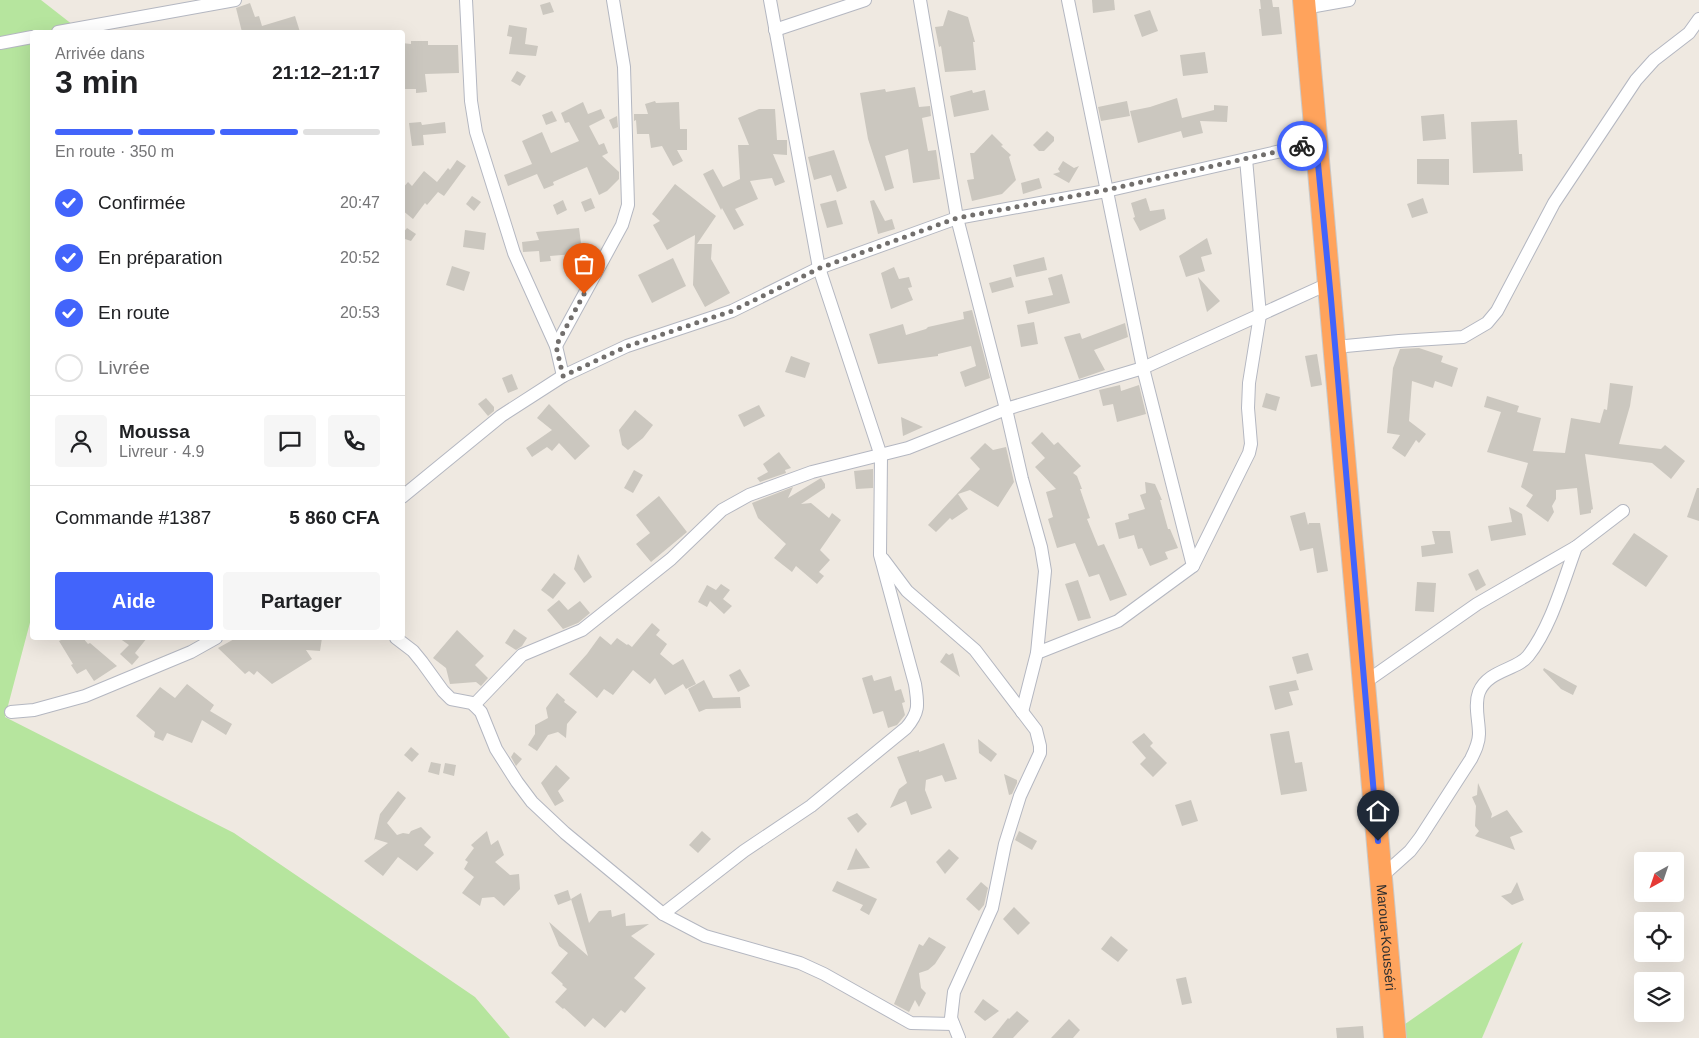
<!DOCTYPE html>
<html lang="fr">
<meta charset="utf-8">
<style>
body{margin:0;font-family:Arial,sans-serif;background:#f6f6f6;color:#202124;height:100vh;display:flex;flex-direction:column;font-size:19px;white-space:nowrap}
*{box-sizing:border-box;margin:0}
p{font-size:16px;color:#757577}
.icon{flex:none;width:28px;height:28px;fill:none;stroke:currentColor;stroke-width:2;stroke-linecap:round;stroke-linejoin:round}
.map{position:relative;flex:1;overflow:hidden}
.drawer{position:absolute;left:30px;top:30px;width:375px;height:610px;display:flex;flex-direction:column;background:#fff;border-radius:5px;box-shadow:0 5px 20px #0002}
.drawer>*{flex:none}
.needle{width:32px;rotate:220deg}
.tools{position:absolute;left:1634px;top:852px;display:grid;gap:10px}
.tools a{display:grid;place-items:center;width:50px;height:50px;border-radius:5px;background:#fff;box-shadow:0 5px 20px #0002;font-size:25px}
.pin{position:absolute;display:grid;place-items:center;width:42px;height:42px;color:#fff;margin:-51px -21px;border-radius:50% 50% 50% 0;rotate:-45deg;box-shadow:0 0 5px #0007}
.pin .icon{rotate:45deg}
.courier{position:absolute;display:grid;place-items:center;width:50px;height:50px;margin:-25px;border:4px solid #4264fb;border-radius:50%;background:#fff;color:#222;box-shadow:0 1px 6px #0007}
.head em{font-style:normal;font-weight:700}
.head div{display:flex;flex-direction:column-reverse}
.head{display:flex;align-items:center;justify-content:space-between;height:85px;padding:0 25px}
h1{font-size:32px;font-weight:700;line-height:38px}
.bar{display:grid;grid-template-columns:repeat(4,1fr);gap:8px 5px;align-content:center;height:60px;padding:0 25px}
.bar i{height:6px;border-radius:4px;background:#e0e0e0}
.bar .current{background:#4264fb}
.bar p{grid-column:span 4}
.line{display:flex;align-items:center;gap:12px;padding:0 25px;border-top:1px solid #e0e0e0}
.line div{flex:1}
.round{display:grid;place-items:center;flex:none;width:52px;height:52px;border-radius:5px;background:#f6f6f6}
ol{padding:0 25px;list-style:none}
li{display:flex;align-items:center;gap:15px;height:55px}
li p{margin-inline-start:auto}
li .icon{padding:5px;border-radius:50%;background:#4264fb;color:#fff;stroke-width:4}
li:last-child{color:#757577}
li i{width:28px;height:28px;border:2px solid #e0e0e0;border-radius:50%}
.button{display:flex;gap:10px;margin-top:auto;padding:10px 25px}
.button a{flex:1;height:58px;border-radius:5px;background:#4264fb;color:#fff;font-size:20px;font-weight:700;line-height:58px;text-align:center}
.button a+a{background:#f6f6f6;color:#202124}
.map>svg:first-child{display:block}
.green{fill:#b6e59e}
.building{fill:#cbc7bf}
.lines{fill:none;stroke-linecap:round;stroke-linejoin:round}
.street-casing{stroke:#b4b7c1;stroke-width:14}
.highway-casing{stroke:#c9c9c9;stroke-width:24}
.street{stroke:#fff;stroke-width:12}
.highway{stroke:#ffa35c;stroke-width:22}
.done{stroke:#726f6d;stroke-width:5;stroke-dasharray:0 9}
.route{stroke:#4264fb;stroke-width:6}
.labels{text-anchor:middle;stroke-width:4;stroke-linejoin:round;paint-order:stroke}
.street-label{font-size:14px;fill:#2e2e2e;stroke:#fff}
</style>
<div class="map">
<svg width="1699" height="1038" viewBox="0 0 1699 1038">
<rect width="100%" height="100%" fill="#efe9e1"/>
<!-- green -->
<g class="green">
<path d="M0 0H41L82 32H32V615L5 717 234 833 475 997 510 1038H0Z"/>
<path d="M1523 942 1482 1038H1385Z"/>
</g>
<!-- building -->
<g class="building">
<path d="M1092 0H1114L1115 10 1093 13Z"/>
<path d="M1260 0H1272L1273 7H1279L1282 34 1262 36 1259 9H1261Z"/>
<path d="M550 2 554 12 543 15 540 5Z"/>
<path d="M250 3 255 17 259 16 262 26 295 16 300 32H242L236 8Z"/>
<path d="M948 10 968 17 975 42H973L976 70 945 72 941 46 939 47 935 27 943 26Z"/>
<path d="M1150 10 1158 31 1142 37 1134 15Z"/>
<path d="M509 25 527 28 525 44 538 46 536 56 509 54 512 37 507 36Z"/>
<path d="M411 41H428V45H458L459 73 425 74 427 92 416 93V89H402V43L411 44Z"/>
<path d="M1205 52 1208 73 1183 76 1180 55Z"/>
<path d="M517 71 526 76 520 86 511 81Z"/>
<path d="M915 87 919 107 930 106 931 116 922 118 928 151 936 150 940 179 913 183 908 149 885 156 894 188 885 191 868 139 860 93 885 89 886 92Z"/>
<path d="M972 90 973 93 985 90 989 110 954 117 950 96Z"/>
<path d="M1177 98 1182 118 1214 110V105L1228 106 1227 122 1200 121 1203 133 1183 138 1181 131 1138 143 1130 111 1150 107Z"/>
<path d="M655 101 656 103 679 102 680 129H687V150H677L683 161 673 166 662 146 651 148 649 134H637L636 120 634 121V114H648L645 104Z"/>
<path d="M1127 101 1130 116 1101 121 1098 107Z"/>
<path d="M583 102 588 114 601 109 605 118 589 126 599 145 604 143 608 153 602 156 619 172V179L607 191 599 195 587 167 553 182 554 185 544 189 537 174 508 186 504 175 532 164 522 141 542 132 551 153 579 141 569 122 565 123 561 113Z"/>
<path d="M759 109H775L777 140H787V155L773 154 785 182 775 186 772 178 750 181 758 199 735 209 744 225 734 230 722 208 721 210 703 174 713 169 723 187 740 179 738 145H749L738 118Z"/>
<path d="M552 111 557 121 546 125 542 115Z"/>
<path d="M1444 114 1446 139 1423 141 1421 116Z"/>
<path d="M617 116 618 127 613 129 609 120Z"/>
<path d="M1517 120 1519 154H1522L1523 171 1473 173 1471 122Z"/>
<path d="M421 122 422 125 445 122 446 133 423 135 424 145 412 146 409 123Z"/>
<path d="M1047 131 1054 137V141L1044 151H1039L1033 145Z"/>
<path d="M992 134 1003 145 1001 146 1011 155 1009 157 1016 180 1002 194 972 201 967 180 974 179 970 153H974Z"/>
<path d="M834 150 847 188 837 192 831 175 814 180 808 157Z"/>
<path d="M1417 159H1449V185L1417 184Z"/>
<path d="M457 160 466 166 444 196 438 192 427 205 425 203 413 219 402 210V189L408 182 412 186 424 171 437 182 448 168 450 170Z"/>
<path d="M1063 161 1074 168 1079 166 1069 183 1053 174 1060 172 1058 169Z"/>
<path d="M1039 178 1042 188 1023 194 1021 183Z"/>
<path d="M675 184 716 216 697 244H712L711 259 730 293 705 307 693 285 695 235 667 250 653 225 660 221 652 214Z"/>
<path d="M472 196 481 202 474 211 466 204Z"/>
<path d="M591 198 595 208 585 212 581 202Z"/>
<path d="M1146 198 1150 211 1164 209 1166 219 1140 231 1133 218 1135 217 1131 203Z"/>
<path d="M1423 198 1428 213 1412 218 1407 204Z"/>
<path d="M563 200 567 210 557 215 553 205Z"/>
<path d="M836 200 843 224 827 228 820 204Z"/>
<path d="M874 200 885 221 892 219 895 229 878 234 870 201Z"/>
<path d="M407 228 416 234 411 241 402 238V234Z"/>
<path d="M579 228 581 243H584L586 253 550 256 551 261 540 262 539 251 523 252 522 242 539 240 536 232Z"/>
<path d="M465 230 486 233 484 250 463 247Z"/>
<path d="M1207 238 1212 254 1201 257 1205 271 1186 277 1179 256Z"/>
<path d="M1044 257 1047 270 1016 277 1013 265Z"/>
<path d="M673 258 686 286 652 303 638 275Z"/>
<path d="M452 266 470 272 464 291 446 285Z"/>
<path d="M894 267 899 279 909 277 912 287 908 288 913 300 891 309 881 273Z"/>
<path d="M1062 274 1070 303 1028 314 1025 301 1053 295 1048 278Z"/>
<path d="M1011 277 1014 287 992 293 989 283Z"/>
<path d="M1198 277 1220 301 1207 312Z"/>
<path d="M972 310 990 378 965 387 960 372 976 366 971 346 938 354V356L878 364 869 334 903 324 906 335 926 329 928 327 964 319 963 312Z"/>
<path d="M1034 322 1038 344 1021 347 1017 325Z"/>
<path d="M1125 323 1128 337 1094 350 1105 370 1079 379 1064 337 1080 333 1082 339Z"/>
<path d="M1419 348 1443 356 1441 362 1458 368 1452 387 1435 381 1433 388 1412 381 1409 421 1426 434 1419 443 1416 440 1405 457 1392 448 1400 435 1387 433 1393 368 1400 349Z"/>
<path d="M1317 354 1322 385 1311 387 1305 356Z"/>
<path d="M791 356 810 363 805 378 785 372Z"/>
<path d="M512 374 518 389 508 393 502 378Z"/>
<path d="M1610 383 1633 386 1630 406 1619 444 1661 449 1665 445 1685 461 1671 479 1652 463 1585 454 1593 509 1591 510V513L1580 515 1577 488 1556 490V499L1552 506 1554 512 1548 522 1526 506 1533 495 1521 487 1528 463 1487 452 1501 412 1484 407 1487 396 1519 406 1517 412 1541 418 1533 451 1565 453 1571 418 1600 423 1604 409 1607 410Z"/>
<path d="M1120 385 1121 391 1139 385 1146 414 1117 422 1113 404 1103 406 1099 390Z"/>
<path d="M1266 393 1280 397 1276 411 1262 407Z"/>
<path d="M486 398 494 407V411L488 416 478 404Z"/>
<path d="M549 404 590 446 575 460 559 443 552 451 547 447 532 457 526 448 552 430 537 418Z"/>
<path d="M759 405 765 416 744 427 738 415Z"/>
<path d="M635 410 653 425 643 438 628 450 622 445 619 430Z"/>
<path d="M901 417 923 427 903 436Z"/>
<path d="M1042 432 1054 445 1058 442 1081 466 1073 473 1077 476 1082 489H1080L1090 518 1087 519 1098 546 1104 544 1127 595 1110 601 1099 574 1089 577 1075 543 1057 548 1048 519 1053 517 1046 492 1056 489 1035 467 1045 458 1031 443Z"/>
<path d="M985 443 993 450 1006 447 1014 482 998 507 970 490 958 494 968 509 952 520 950 518 936 532 928 525 980 469 970 458Z"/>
<path d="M779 452 791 468 785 470 786 473 760 482 757 478 768 472 763 464Z"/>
<path d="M873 469V488L856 489 854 471Z"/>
<path d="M634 470 643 475 633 493 624 488Z"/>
<path d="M821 478 825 484V488L801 504 811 503 829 518 832 513 841 520 820 550 830 560 819 572 824 576 817 584 796 566 792 572 774 558 786 544 758 518 752 503 793 487 788 498Z"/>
<path d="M1145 482 1155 484 1162 500H1160L1168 529H1170L1178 548 1165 552 1168 559 1150 566 1142 548 1138 549 1134 535 1119 539 1115 523 1129 519 1128 514 1145 509 1140 495 1146 493Z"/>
<path d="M1697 488H1699V521L1687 517Z"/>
<path d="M659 496 687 532 651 562 636 544 650 533 636 515Z"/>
<path d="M1509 507 1522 514 1526 535 1491 541 1488 526 1512 522Z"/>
<path d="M1305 512 1308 525 1309 523H1320L1328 571 1317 573 1313 548 1300 551 1290 516Z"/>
<path d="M1432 531H1450L1453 553 1422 557 1421 546 1435 544Z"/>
<path d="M1634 533 1668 556 1646 587 1612 564Z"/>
<path d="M578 554 592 577 584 583 574 569Z"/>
<path d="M1478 569 1486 585 1476 591 1468 574Z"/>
<path d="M554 573 566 583 553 599 541 590Z"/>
<path d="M1078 580 1091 618 1078 621 1065 584Z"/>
<path d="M1417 582 1436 583 1434 612 1415 611Z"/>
<path d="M721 584 730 590 723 599 732 606 724 614 710 601 707 607 698 602 707 585 716 590Z"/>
<path d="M559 600 568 610 580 601 590 613 578 623 563 629 547 610Z"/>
<path d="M652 623 660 630 656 635 667 644 660 654 673 665 683 659 696 684 686 689 683 684 665 695 655 678 650 684 633 670 613 695 604 689 597 698 569 674 587 654 600 636 611 645 617 638 627 645 628 644 632 647Z"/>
<path d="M514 629 527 638 522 646 516 650 505 643Z"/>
<path d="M457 630 484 656 475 665 488 678 481 686 476 682 450 684 446 668 433 658Z"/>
<path d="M65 638H83L88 644 90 643 117 666 94 681 86 669 77 674 71 665 73 664 59 641Z"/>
<path d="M119 638H147L135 653 139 657 132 665 120 654 129 645Z"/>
<path d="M236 638H322L320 651 306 650 312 659 272 684 257 671 254 675 249 671 245 674 218 648Z"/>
<path d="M946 653 949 655 953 653 960 677 940 662Z"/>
<path d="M1308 653 1313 670 1297 674 1292 657Z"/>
<path d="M1544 668 1577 686 1573 695 1561 689 1543 670Z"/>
<path d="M740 669 750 686 738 692 729 675Z"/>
<path d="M872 675 874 681 891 676 895 691 901 689 905 702 902 703 905 715 897 725 888 728 883 711 873 714 862 678Z"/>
<path d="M704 680 713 698 740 697 741 708 706 709 699 712 688 689Z"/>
<path d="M1296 680 1299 690 1289 692 1293 705 1275 710 1269 686Z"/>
<path d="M187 684 214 705 210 711 232 724 226 735 202 720 192 743 167 733 163 741 154 737 155 732 136 716 160 687 175 698Z"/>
<path d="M557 693 565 700 564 702 577 712 567 724 566 738 558 732 548 735 537 751 528 745 535 734V725L548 718 546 708Z"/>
<path d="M1289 731 1295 763 1302 762 1307 791 1281 795 1270 734Z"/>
<path d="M1144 733 1153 743 1150 746 1167 763 1153 777 1140 764 1146 758 1132 742Z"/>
<path d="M978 739 997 754 991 762 979 753Z"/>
<path d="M944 743 957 779 945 782 942 775 926 780 925 790 932 808 911 815 906 801 890 808 899 789 907 783 897 757 919 750V752Z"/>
<path d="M411 747 419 754 412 762 404 755Z"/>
<path d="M514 752 522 759 516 766 511 757Z"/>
<path d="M431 762 441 764 439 775 428 772Z"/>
<path d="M445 763 456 765 454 776 443 773Z"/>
<path d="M556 765 570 778 558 791 564 801 555 806 541 783Z"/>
<path d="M1004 774 1017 780V783L1012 794 1009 795Z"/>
<path d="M1478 783 1492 814 1491 818 1507 810 1523 832 1510 837 1515 850 1475 836 1479 831 1475 826 1476 806 1472 797 1477 795Z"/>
<path d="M398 791 406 798 387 823 397 835 403 833 409 834 411 831 421 827 431 837 424 845 434 853 417 871 398 857 383 876 364 861 388 843 375 839 374 841 380 814Z"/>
<path d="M1191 800 1198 821 1182 826 1175 805Z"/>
<path d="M857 813 867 824 858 833 847 818Z"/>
<path d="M487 831 491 845 498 840 504 855 495 862 510 875 519 874 520 889 504 906 494 897 482 898 480 906 462 893 474 877 464 869 468 862 465 860 474 848 471 845Z"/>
<path d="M702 831 711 839 698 853 689 845Z"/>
<path d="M1019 831 1037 841 1032 850 1015 840Z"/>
<path d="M856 848 870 868 847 870Z"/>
<path d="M949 849 959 858 945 874 936 862Z"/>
<path d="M837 881 877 899 869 915 860 910 863 905 832 891Z"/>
<path d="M981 882 988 888 984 905 979 911 966 899Z"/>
<path d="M1517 882 1524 900 1512 905 1501 896 1511 893Z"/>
<path d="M568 890 571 900 558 905 554 895Z"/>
<path d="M581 893 589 923 599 911 611 910 612 917 625 913 626 926 649 924 631 936 655 954 634 978 646 988 625 1013 621 1010 605 1028 593 1018 585 1027 564 1008 563 1009 555 1002 567 989 562 985 563 984 551 973 568 953 559 946 549 922 588 956 571 899Z"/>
<path d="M1014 907 1030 923 1018 935 1003 919Z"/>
<path d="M1111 936 1128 950 1118 962 1101 949Z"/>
<path d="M929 937 946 947 935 964 928 970 919 973 921 988 926 993 919 1007 915 1000 909 1012 894 1004 919 944 923 946Z"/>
<path d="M1186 977 1192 1003 1182 1005 1176 979Z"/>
<path d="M983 999 999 1011 985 1021 974 1012Z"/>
<path d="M1017 1011 1029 1021 1013 1038H992L1008 1018 1009 1019Z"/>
<path d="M1069 1019 1080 1030 1073 1038H1051Z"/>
<path d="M1363 1026 1364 1038H1337L1336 1028Z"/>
</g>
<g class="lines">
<defs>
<g id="street">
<path d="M466 0 471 101 476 132 514 253 556 346 563 376"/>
<path d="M920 0 957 218 1006 409 1022 479 1041 547 1045 571 1037 653"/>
<path d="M1068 0 1143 368 1193 566"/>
<path d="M1304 8 1349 0"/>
<path d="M775 30 865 0"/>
<path d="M58 32 235 0"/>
<path d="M0 43 32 37"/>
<path d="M556 346 622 225 628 205 624 67 613 0"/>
<path d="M1335 347 1399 341 1463 337 1487 323 1497 311 1554 203 1636 80 1654 60 1689 33 1699 19"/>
<path d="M402 497 501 416 563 376 627 346 732 311 819 268 957 218 1106 191 1316 143"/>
<path d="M883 559 907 591 975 650 1036 730 1040 746V753L1020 796 1005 844 992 908 954 992 951 1018 959 1038"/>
<path d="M396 638 413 651 422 662 443 691 451 699 472 703 481 712 496 749 517 782 532 802 565 833 663 914 705 936 800 963 824 974 911 1023 953 1024"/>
<path d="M1364 683 1477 604 1576 547 1623 511"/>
<path d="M474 705 522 655 582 630 671 559 722 510 749 495 812 472 908 448 1006 409 1143 368 1330 283"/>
<path d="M11 712 34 710 85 696 191 652 216 638"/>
<path d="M1022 712 1037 653 1118 621 1193 566 1249 453 1251 444 1248 408 1249 383 1260 315 1246 159"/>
<path d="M1381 877 1410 851 1420 838 1471 759C1475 751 1479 743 1479 734 1479 720 1474 705 1479 692 1488 670 1517 670 1528 656 1551 627 1563 582 1576 547"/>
<path d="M663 914 744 851 811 806 906 728C920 712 918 704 915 684L880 555 881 456 819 268 770 0"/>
</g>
<g id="highway">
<path id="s1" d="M1304 0 1395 1038"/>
</g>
</defs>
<!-- street casing -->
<use href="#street" class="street-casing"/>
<!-- highway casing -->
<use href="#highway" class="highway-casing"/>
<!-- street -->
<use href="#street" class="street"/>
<!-- highway -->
<use href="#highway" class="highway"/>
</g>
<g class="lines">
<!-- done -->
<path class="done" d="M584 294 556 346 563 376 628 346 732 311 820 268 957 218 1106 190 1302 146"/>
<!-- route -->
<path class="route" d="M1302 146 1316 143 1331 299 1378 841"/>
</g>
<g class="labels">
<!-- street labels -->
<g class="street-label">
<text dy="5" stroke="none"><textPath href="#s1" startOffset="941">Maroua-Kousséri</textPath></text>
</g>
</g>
</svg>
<div class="tools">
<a><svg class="needle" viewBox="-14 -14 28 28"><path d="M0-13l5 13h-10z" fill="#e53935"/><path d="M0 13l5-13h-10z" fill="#757577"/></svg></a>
<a><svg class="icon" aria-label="locate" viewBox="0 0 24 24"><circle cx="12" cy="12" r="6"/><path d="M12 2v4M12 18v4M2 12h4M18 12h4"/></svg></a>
<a><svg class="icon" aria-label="layers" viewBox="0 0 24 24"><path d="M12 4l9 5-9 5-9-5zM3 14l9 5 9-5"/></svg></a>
</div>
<div class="pin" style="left:584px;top:294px;background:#ea580c"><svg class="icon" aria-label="bag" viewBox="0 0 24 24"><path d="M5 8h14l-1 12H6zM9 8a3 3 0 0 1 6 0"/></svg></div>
<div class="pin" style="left:1378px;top:841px;background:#1f2937"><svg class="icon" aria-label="home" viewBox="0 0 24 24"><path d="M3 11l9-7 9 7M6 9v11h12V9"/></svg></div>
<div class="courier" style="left:1302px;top:146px"><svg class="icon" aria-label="bike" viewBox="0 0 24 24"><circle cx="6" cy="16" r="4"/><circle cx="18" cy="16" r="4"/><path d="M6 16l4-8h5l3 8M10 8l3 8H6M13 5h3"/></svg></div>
<section class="drawer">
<div class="head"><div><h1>3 min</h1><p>Arrivée dans</p></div><em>21:12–21:17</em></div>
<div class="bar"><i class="current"></i><i class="current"></i><i class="current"></i><i></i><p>En route · 350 m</p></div>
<ol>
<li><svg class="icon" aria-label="check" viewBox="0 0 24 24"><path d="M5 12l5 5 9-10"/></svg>Confirmée<p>20:47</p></li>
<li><svg class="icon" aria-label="check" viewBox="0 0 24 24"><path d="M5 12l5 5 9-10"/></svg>En préparation<p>20:52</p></li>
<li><svg class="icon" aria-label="check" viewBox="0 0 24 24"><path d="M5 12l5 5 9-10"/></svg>En route<p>20:53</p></li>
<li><i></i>Livrée</li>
</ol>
<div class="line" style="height:90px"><a class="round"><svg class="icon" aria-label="person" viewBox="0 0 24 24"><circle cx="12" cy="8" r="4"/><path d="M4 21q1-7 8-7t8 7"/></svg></a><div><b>Moussa</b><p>Livreur · 4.9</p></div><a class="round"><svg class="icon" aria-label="chat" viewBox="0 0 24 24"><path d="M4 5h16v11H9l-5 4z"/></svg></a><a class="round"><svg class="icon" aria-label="phone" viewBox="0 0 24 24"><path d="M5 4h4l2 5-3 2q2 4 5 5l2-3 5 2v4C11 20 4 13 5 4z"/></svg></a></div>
<div class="line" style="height:65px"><div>Commande #1387</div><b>5 860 CFA</b></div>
<div class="button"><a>Aide</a><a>Partager</a></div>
</section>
</div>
